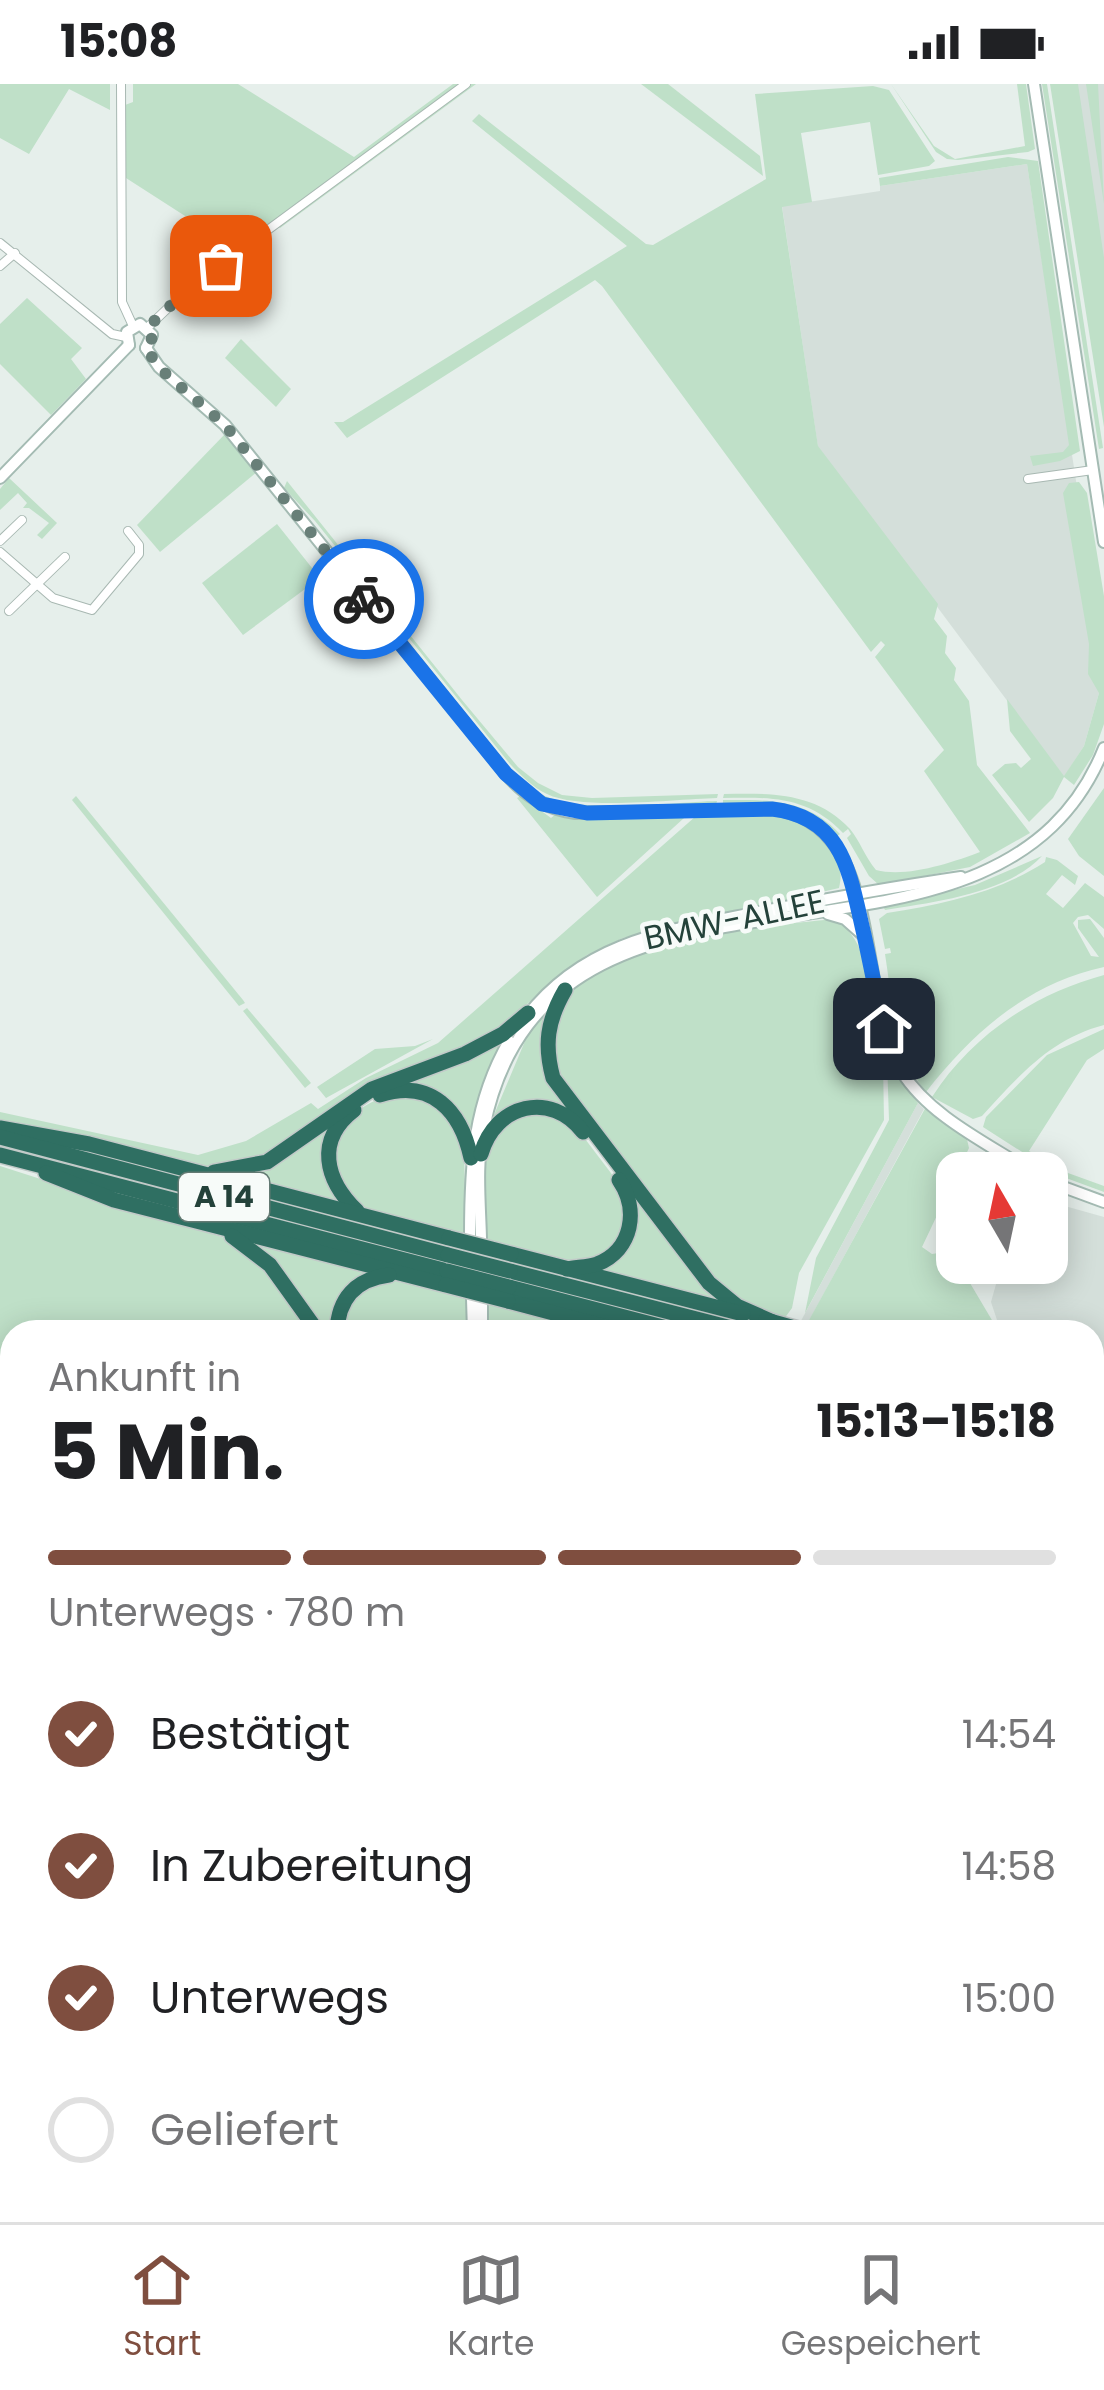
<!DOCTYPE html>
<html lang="de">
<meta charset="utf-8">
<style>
body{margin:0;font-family:Poppins,sans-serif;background:#f6f6f6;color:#202124;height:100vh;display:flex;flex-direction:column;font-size:45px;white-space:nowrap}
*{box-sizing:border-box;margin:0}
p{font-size:39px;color:#757577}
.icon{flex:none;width:66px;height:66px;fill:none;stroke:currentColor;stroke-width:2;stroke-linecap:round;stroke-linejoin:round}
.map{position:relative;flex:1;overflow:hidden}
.drawer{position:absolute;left:0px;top:1236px;width:1104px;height:903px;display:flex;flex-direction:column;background:#fff;border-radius:36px 36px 0 0;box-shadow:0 6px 30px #0003}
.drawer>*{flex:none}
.needle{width:78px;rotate:351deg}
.buttons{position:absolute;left:936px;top:1068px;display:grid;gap:24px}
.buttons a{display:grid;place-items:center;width:132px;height:132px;border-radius:24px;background:#fff;box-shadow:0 6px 30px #0003;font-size:60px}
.pin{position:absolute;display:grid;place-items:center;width:102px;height:102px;color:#fff;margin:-51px;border-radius:24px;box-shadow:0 6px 18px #0006}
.courier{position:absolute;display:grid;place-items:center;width:120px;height:120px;margin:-60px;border:9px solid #1a73e8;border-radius:50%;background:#fff;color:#222;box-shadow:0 3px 15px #0007}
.headline em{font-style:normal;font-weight:700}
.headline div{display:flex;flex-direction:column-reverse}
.headline{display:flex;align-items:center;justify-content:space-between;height:204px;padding:0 48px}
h1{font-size:78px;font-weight:700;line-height:90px}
.bar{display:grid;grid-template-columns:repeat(4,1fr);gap:18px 12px;align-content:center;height:144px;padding:0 48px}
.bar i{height:15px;border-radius:9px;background:#e0e0e0}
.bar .selected{background:#7f4e3f}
.bar p{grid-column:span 4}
ol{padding:0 48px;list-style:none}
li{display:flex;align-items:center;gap:36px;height:132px}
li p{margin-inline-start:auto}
li .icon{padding:12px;border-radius:50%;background:#7f4e3f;color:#fff;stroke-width:4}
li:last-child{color:#757577}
li i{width:66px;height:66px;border:6px solid #e0e0e0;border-radius:50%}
.status{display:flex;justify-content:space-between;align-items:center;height:84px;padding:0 60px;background:#fff;direction:ltr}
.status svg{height:33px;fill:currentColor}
.menu{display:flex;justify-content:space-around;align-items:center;height:168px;border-top:3px solid #e0e0e0;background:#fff;font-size:33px;color:#757577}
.menu a{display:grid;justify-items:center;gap:6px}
.menu .selected{color:#7f4e3f}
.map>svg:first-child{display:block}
.built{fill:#d4dfda}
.green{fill:#bfe0c8}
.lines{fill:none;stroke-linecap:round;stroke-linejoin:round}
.stream{stroke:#8ec9d4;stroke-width:3}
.street-casing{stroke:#a8b8b2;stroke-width:10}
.secondary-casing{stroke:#a4bbb3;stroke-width:14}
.highway-casing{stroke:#c2cac8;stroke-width:18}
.street{stroke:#fff;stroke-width:8}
.secondary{stroke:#fff;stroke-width:10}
.highway{stroke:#2f6f62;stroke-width:15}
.highway-bridge-casing{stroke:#c2cac8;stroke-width:18;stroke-linecap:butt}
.highway-bridge{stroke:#2f6f62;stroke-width:15}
.done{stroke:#687f78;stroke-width:12;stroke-dasharray:0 21.6}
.route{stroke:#1a73e8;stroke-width:15}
.labels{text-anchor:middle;stroke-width:9;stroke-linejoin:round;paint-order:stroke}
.shield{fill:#f7fbf9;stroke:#637a73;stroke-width:3}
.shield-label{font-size:30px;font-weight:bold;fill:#24423a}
.street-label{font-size:33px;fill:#24423a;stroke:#f7fbf9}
</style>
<div class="status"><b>15:08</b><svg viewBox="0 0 49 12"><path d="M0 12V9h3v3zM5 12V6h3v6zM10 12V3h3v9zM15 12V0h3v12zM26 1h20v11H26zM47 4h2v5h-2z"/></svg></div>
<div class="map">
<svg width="1104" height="2138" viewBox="0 0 1104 2138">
<rect width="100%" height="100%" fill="#e6efeb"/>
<!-- built -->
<g class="built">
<path d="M1059 0H1104V299L1070 70Z"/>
<path d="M1027 80 1079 416 1099 609 1084 662 1064 693 818 363 782 122 880 107V102Z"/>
<path d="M918 1019 924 1025 803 1248H795Z"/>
<path d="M1047 1117 1104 1133V1324L1092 1321V1248H1001L991 1218 1002 1179H1047Z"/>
</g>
<!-- green -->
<g class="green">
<path d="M0 0H110V26L69 5 29 70 0 54Z"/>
<path d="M133 0H238L354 73 453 0H462L238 166 126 94 125 21 133 18Z"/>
<path d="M468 0H476L280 144 278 142Z"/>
<path d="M641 0H668L760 72 763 92Z"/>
<path d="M891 0 934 62 955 75 1025 62 1017 0H1026L1035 65 1028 68 958 76 947 75 936 68Z"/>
<path d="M1042 0H1047L1103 364 1099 365Z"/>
<path d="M1050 0H1078L1104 174V343Z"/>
<path d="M1086 0H1098L1104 120Z"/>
<path d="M873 2 889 6 935 77 929 82 878 91 870 38 801 49 812 118 782 123 818 362 938 520 934 535 947 552 945 569 956 584 954 596 969 617 977 681 1030 749 970 783 879 801 869 792 847 754 851 750 848 745 843 749C808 712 770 713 723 714L724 710C770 709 816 708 850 745 860 757 865 773 876 786 906 794 951 779 980 768L924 687 944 666 875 573 885 561 881 557 871 568 602 202 595 196 347 354 334 338H343L627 162 472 37 479 30 646 160 653 161 766 95 755 10Z"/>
<path d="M1008 73 1038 77 1080 367 1060 377 1033 382 1030 372 1063 368 1069 361 1027 80 880 102 879 94Z"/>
<path d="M27 214 82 264 71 275 86 295 51 331 0 280V240Z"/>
<path d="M241 255 291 305 276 323 225 274Z"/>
<path d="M225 350 257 388 160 468 137 441Z"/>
<path d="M9 394 57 439 42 455 37 451 49 439 29 424H23L27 419 18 409 0 426V405Z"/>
<path d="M287 397 462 616 518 683 538 699 562 711 592 714 718 710 717 714C676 715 582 727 547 710 532 703 521 691 510 680L315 437 284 404Z"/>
<path d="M1079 398 1087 409 1104 512V640L1093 671 1074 701 1064 693 1053 714 1029 738 992 691 1005 680 1016 679 1021 684 1031 675 1010 647 1007 615 1064 692 1084 662 1099 609 1088 590 1089 560 1063 409 1069 399Z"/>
<path d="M296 422 508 682C520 693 531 705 545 712 582 730 674 718 717 717L716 721 575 725 547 719 518 698Z"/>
<path d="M277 440 320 494 243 551 202 499Z"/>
<path d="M1104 704V792L1079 772 1068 755Z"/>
<path d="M76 712 243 916 245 919 239 922 72 716Z"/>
<path d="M521 712 551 734 556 730 684 734 597 813 517 714Z"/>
<path d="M723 716C769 716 806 714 840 750L836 753C802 720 768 721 723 721Z"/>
<path d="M769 729C804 737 850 759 839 804L623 854 587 871 556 893 491 954 415 983 281 1067 221 1084 202 1083 37 1043 0 1038V1028L198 1071 246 1057 311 1019 318 1025 366 994 438 959 696 732Z"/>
<path d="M1042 772C1008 809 935 818 885 826L883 822 975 801Z"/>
<path d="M1046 773 1057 776 1078 792 1075 801 1062 791 1046 810 1063 824 1085 799 1104 813V845L1088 831 1078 833 1073 839 1091 872 1099 873 1078 844V836L1090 835 1104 854V883C1027 900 973 948 926 1008 893 968 893 920 885 870L891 869 890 864 885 865 879 835 887 829C943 820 997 809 1045 778Z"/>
<path d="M832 835C869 848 876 926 884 961L878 965 886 970 872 989 875 991 883 978 884 1036 799 1189 792 1224 784 1235 754 1226 702 1186 550 977C552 961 551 935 560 922 609 848 753 845 832 835Z"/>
<path d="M1104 891V941C1050 955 1019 992 982 1032L973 1035 932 1013C972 951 1034 910 1104 891Z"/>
<path d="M554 919 544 971 737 1224 584 1185 622 1166 629 1106 579 1038 548 1020 488 1045 528 950Z"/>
<path d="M247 924 311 999 305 1004 243 927Z"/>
<path d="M1104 945V965L1087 976 1029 1067 1068 1089 1104 1102V1108L1058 1091 983 1043 986 1033 1047 971Z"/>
<path d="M509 948 481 1005 471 1051 465 1040 404 1001Z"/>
<path d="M433 955 326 1014 317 1003 375 965 415 962Z"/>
<path d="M887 976 918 1019 805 1229 816 1174 889 1036Z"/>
<path d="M404 1009 444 1023 464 1064 466 1150 364 1124 354 1118 331 1072C350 1031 357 1017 404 1009Z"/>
<path d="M927 1021 966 1051 969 1064 922 1163 932 1170 951 1167 999 1248H839L808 1238Z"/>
<path d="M532 1025 576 1043 620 1101 629 1136 611 1168 572 1179 510 1162 504 1224 596 1248H486L483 1083 492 1048Z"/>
<path d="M339 1030 331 1045 343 1118 226 1090 238 1089Z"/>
<path d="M0 1082 228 1155 266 1183 313 1248H12V1697H0Z"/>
<path d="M241 1152 378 1188 367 1192 333 1248H322Z"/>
<path d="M387 1195 467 1214 468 1248H340C341 1214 360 1206 387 1195Z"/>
<path d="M12 1843V2127H195L150 2138H0V1855Z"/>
<path d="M289 2127H791L783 2138H556L543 2130 530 2132 538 2138H355Z"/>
<path d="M810 2127H900L908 2138H803Z"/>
</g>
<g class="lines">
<!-- stream -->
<path class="stream" d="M903 2127 909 2138"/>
<defs>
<g id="street">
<path d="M121 0 122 218 133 242"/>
<path d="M0 159 112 250 126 253"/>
<path d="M0 182 15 169"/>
<path d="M148 243 189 204 466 0"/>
<path d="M1028 395 1093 386"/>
<path d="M0 457 22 436"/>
<path d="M0 468 53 514 92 526 139 470V461L128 447"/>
<path d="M9 527 65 473"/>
<path d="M1092 1469 1104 1477"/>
</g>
<g id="secondary">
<path d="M1034 0 1104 458"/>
<path d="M129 261 127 248 140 240 152 251 146 264"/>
<path d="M146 264 159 283 225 341 506 690C525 712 545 725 575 729L772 725C888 739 854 911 902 988 930 1033 991 1061 1033 1089"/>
<path d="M0 394 129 261"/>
<path d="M828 830 845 835 863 851"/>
<path d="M527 932C586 856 670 846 759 828 826 815 893 803 961 793"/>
<path d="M1047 1097 1104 1118"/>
<path d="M470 1151C470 1081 473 1019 509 957"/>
<path d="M481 1154C480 1117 476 1079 484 1044 550 717 995 938 1104 664"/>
<path d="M472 1215 473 1248"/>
<path d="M482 1218V1248"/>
<path d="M0 1743H12"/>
<path d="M0 1757H12"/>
<path d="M1092 2014 1104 2009"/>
<path d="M794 2138 803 2127"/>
</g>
<g id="highway">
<path d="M565 906C547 937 544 961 553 994L709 1199 737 1222 773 1238"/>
<path d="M380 1011C431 994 461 1027 471 1074"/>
<path d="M354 1026C315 1056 325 1096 357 1127"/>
<path d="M0 1044 89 1060 449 1154"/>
<path d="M0 1053 448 1171"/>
<path d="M481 1070C495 1020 551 1006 583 1048"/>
<path d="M0 1071 447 1187"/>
<path d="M214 1088 267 1078 372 1005 465 970 503 950 528 929"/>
<path d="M46 1089 114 1116 446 1201"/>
<path d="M232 1152 270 1181 318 1248"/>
<path d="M511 1170 743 1230"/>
<path d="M567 1185C576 1183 588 1183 597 1180 633 1166 639 1125 619 1096"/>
<path d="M510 1187 747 1248"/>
<path d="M509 1203 682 1248"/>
<path d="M508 1217 625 1248"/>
<path d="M766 1236 809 1248"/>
<path d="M337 1248C338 1214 356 1195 389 1191"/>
<path d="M1092 1339 1104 1342"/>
<path d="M1092 1354 1104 1357"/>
</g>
</defs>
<!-- street casing -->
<use href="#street" class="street-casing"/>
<!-- secondary casing -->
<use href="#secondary" class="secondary-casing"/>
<!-- highway casing -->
<use href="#highway" class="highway-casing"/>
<!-- street -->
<use href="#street" class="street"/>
<!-- secondary -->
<use href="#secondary" class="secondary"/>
<!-- highway -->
<use href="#highway" class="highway"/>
<defs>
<g id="highway-bridge">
<path d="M449 1154 511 1170"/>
<path d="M448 1171 510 1187"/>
<path d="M447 1187 509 1203"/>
<path d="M446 1201 508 1217"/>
</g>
</defs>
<!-- highway-bridge casing -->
<use href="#highway-bridge" class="highway-bridge-casing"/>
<!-- highway-bridge -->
<use href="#highway-bridge" class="highway-bridge"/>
</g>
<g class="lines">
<!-- done -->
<path class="done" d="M221 182 189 204 148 243 152 254 146 264 159 284 225 341 364 515"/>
<!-- route -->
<path class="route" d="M364 515 506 690 542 720 587 729 772 725C841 733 849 785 862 842 870 876 876 911 884 945"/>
</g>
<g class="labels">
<!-- shield labels -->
<rect class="shield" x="179" y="1089" width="90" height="48" rx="9"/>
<g class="shield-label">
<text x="224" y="1123">A 14</text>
</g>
<!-- street labels -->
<g class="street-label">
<text transform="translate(734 835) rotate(-12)" y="12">BMW-ALLEE</text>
</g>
</g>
</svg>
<div class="buttons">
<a><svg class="needle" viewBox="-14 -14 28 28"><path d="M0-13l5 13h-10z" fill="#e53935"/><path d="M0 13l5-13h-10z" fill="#757577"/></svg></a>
</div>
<div class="pin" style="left:221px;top:182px;background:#ea580c"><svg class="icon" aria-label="bag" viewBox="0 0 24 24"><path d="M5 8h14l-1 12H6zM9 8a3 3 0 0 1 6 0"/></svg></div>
<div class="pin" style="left:884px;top:945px;background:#1f2937"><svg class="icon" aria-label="home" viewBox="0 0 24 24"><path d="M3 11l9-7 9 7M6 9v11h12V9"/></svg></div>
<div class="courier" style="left:364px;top:515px"><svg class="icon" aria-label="bike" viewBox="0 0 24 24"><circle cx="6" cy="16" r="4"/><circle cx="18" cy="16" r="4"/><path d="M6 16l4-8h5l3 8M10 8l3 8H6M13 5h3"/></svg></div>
<section class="drawer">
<div class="headline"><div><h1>5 Min.</h1><p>Ankunft in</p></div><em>15:13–15:18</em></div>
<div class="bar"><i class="selected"></i><i class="selected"></i><i class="selected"></i><i></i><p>Unterwegs · 780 m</p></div>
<ol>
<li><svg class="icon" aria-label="check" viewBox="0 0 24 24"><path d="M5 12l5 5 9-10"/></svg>Bestätigt<p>14:54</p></li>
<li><svg class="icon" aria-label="check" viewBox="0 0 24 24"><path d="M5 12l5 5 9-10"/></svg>In Zubereitung<p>14:58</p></li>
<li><svg class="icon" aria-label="check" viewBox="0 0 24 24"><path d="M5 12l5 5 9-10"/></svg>Unterwegs<p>15:00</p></li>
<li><i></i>Geliefert</li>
</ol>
</section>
</div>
<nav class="menu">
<a class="selected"><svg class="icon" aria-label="home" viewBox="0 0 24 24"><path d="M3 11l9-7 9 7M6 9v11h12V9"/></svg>Start</a>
<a><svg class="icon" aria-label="map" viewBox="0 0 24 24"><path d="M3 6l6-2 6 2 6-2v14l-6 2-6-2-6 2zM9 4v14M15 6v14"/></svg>Karte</a>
<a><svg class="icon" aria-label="saved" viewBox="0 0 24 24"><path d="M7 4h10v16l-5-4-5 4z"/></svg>Gespeichert</a>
</nav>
